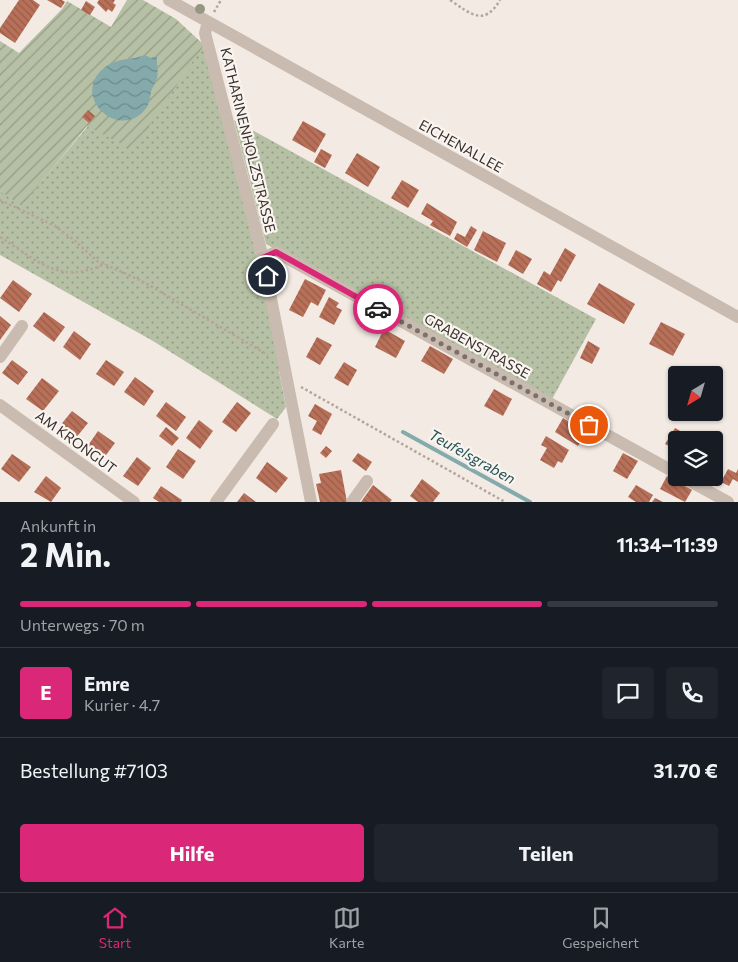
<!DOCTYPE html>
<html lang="de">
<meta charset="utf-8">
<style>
body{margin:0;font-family:Commissioner,sans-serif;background:#20242c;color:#f1f3f6;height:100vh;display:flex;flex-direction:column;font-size:19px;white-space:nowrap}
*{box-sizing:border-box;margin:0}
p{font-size:16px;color:#9ea1a6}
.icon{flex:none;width:28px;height:28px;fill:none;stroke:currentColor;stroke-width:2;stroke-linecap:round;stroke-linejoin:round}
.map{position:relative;height:502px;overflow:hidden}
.side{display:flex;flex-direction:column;background:#171b24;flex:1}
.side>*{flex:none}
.needle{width:32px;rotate:217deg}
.buttons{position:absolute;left:668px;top:366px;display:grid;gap:10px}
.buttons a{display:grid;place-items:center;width:55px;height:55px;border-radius:5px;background:#171b24;box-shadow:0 1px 4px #0004;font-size:25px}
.pin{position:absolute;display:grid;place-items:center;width:42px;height:42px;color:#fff;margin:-21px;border:2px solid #fff;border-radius:50%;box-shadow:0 1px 5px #0007}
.courier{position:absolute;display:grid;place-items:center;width:50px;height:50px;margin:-25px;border:4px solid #db2777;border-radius:50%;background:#fff;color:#222;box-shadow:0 1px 6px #0007}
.headline em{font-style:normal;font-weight:700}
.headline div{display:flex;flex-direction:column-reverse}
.headline{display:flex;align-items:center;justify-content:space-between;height:85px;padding:0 20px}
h1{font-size:32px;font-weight:700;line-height:38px}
.bar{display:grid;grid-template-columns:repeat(4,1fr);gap:8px 5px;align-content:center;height:60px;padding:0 20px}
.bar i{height:6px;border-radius:4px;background:#363941}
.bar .current{background:#db2777}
.bar p{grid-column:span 4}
.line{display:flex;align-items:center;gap:12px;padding:0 20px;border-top:1px solid #363941}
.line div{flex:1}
.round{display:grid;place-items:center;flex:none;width:52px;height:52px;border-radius:5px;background:#20242c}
.primary-button{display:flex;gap:10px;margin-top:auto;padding:10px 20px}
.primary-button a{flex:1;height:58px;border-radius:5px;background:#db2777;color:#fff;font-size:20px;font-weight:700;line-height:58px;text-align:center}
.primary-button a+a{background:#20242c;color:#f1f3f6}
.tab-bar{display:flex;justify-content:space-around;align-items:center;height:70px;border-top:1px solid #363941;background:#171b24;font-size:14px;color:#9ea1a6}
.tab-bar a{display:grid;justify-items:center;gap:2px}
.tab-bar .current{color:#db2777}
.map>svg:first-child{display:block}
.grass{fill:url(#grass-dots)}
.garden{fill:url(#garden-furrows)}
.water{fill:url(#water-waves)}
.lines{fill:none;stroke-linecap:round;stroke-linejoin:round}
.stream{stroke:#84aaac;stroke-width:4}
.building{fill:url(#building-back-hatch)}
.path{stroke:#b5a599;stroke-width:2.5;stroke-dasharray:2.5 2.5;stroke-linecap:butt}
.minor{stroke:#c9bbaf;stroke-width:12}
.tree{fill:#949882}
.done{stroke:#7a716c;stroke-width:5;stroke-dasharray:0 9}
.route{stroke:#db2777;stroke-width:6}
.labels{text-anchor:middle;stroke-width:4.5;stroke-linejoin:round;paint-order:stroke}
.street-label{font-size:14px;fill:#39302c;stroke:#f9f4ef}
.water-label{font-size:15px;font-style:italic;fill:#265356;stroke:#f9f4ef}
</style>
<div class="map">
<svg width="738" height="502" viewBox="0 0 738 502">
<defs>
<pattern id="grass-dots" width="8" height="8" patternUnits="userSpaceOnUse" patternTransform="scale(1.25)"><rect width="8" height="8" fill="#b6c0a4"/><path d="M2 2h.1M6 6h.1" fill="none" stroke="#959c86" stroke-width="1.8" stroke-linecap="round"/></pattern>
<pattern id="garden-furrows" width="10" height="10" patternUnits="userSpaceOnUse" patternTransform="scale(1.25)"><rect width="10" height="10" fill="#b6c0a4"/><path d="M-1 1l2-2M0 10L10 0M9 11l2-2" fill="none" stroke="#959c86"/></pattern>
<pattern id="water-waves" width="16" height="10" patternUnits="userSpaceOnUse" patternTransform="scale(1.25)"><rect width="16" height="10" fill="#84aaac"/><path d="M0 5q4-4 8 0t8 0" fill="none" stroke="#6d8b8c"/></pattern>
<pattern id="building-back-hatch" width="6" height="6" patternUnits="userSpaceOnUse" patternTransform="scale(1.25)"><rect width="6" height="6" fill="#b97059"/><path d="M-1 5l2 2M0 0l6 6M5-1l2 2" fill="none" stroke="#975c4a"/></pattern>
</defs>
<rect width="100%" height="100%" fill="#f2eae3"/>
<!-- grass -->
<g class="grass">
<path d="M204 45 281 355 279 371 286 407 277 419 153 341 0 255V191L22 205 88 126Z"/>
<path d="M234 120 596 319 551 401 266 244Z"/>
</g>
<!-- garden -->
<path class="garden" d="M127 0H143L176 19 204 45 133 150 87 126 22 206 0 191V41L19 53 62 9 67 1 111 27Z"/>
<!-- water -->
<path class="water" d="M145 55 151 58 157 56C156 64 159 71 157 78 156 82 154 85 152 89 150 94 150 102 147 107 121 145 65 94 108 65 119 58 133 60 145 55Z"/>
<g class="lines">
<!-- stream -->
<path class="stream" d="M403 432 530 502"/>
</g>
<!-- building -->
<g class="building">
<path d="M19 0H33L40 5 15 43 0 33V28Z"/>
<path d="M47 0H62L65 2 61 8Z"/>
<path d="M99 0H115L113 3 116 5 112 12 108 9 106 12 97 3Z"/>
<path d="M86 1 95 7 90 15 81 10Z"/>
<path d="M88 110 95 116 89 123 82 117Z"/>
<path d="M303 121 326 134 315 153 292 140Z"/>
<path d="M321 149 332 155 325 168 314 162Z"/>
<path d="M357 153 380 167 368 187 345 173Z"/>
<path d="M402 180 419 190 408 208 391 198Z"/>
<path d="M427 203 457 222 450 236 430 225 433 221 421 214Z"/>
<path d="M471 226 477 230 467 247 454 239 457 233 465 237Z"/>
<path d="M483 231 506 243 497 262 474 250Z"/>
<path d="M565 248 576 255 561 282 558 280 551 292 537 284 544 271 550 275Z"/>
<path d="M516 250 532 259 523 274 508 265Z"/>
<path d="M305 279 326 290 318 306 311 302 303 317 289 310Z"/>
<path d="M13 280 32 294 19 312 0 298Z"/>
<path d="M599 283 635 304 624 324 587 304Z"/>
<path d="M329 297 339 303 336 307 342 310 334 325 319 317Z"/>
<path d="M44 312 65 327 54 342 33 326Z"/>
<path d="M0 316 11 325 0 340Z"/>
<path d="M661 322 685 334 673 356 649 344Z"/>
<path d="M384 329 405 341 396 358 375 347Z"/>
<path d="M74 331 91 344 80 360 63 347Z"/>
<path d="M317 337 332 345 320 365 306 357Z"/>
<path d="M588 341 600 348 592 364 580 358Z"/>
<path d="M430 346 453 359 444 374 421 361Z"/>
<path d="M12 360 28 372 18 385 2 373Z"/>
<path d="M106 360 124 372 114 386 96 374Z"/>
<path d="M344 362 357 370 348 386 334 378Z"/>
<path d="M135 377 154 391 144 406 124 392Z"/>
<path d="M42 378 59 391 43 411 26 399Z"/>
<path d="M494 389 512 399 503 416 484 406Z"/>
<path d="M676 398V412L671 409Z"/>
<path d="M166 402 186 417 176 431 156 416Z"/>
<path d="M237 402 251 413 236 432 222 422Z"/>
<path d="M315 404 332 414 321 435 312 430 317 421 308 416Z"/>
<path d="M72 411 88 423 75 439 59 427Z"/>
<path d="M563 418 586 432 578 446 555 432Z"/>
<path d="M199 420 213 431 200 449 186 438Z"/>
<path d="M166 427 179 438 172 446 159 436Z"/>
<path d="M675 428 689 436 687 440H676V450L665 444Z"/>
<path d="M98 431 115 443 103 459 87 447Z"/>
<path d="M546 436 569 450 562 463 558 461 554 468 540 460 547 448 541 445Z"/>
<path d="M326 446 332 451 326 458 320 453Z"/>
<path d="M178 449 196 461 183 479 166 467Z"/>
<path d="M714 452 719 455 714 464Z"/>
<path d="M358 453 372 462 366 471 352 461Z"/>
<path d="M623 453 638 461 627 479 613 471Z"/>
<path d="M12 454 31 467 19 482 1 469Z"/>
<path d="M137 457 151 468 138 486 123 476Z"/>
<path d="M267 462 288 478 276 493 256 478Z"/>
<path d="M728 469 736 473 738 469V482L733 479 729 486 721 482Z"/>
<path d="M341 470 347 502H320L316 484 321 483 319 474Z"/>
<path d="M46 476 61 488 51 502 34 492Z"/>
<path d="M667 476 692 490 685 502 660 489Z"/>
<path d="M422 479 440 493 433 502H418L410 496Z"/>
<path d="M373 485 392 500 390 502H361Z"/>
<path d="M636 485 653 495 649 502H636L628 497Z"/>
<path d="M161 486 182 500 181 502H159L153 498Z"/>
<path d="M244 493 256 502H237Z"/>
<path d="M655 498 663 502H652Z"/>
</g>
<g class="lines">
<!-- path -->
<g class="path">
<path d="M450 0C471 14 484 27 500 0"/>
<path d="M214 12 221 0"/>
<path d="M0 200 55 226 74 240 97 261 142 281 268 355"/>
<path d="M0 237C39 261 57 285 105 264"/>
<path d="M301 387 505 502"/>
</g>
<!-- minor -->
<g class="minor">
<path d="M169 0 738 317"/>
<path d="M208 22 205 33 263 258 311 502"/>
<path d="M263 258 276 252 676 473"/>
<path d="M0 357 22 326"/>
<path d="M0 405 134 502"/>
<path d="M684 478 728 502"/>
<path d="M216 502 273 424"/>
<path d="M352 502 367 481"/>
</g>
</g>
<!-- trees -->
<circle class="tree" cx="200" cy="9" r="5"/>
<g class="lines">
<!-- done -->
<path class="done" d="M378 309 589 425"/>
<!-- route -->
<path class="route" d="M267 276 263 258 276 252 378 309"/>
</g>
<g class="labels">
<!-- street labels -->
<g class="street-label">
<text transform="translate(248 140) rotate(76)" y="5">KATHARINENHOLZSTRASSE</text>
<text transform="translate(461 146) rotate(29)" y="5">EICHENALLEE</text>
<text transform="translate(477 346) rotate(29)" y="5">GRABENSTRASSE</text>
<text transform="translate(76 442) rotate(36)" y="5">AM KRONGUT</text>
</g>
<!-- water labels -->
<g class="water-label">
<text transform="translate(472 457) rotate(29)" y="5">Teufelsgraben</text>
</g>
</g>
</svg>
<div class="buttons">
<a><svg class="needle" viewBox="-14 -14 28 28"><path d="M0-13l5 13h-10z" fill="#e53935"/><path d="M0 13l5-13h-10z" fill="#9ea1a6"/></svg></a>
<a><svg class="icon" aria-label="layers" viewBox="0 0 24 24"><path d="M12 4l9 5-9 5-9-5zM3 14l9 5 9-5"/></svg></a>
</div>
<div class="pin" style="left:589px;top:425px;background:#ea580c"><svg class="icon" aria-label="bag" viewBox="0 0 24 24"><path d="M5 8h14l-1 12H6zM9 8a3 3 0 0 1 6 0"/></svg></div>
<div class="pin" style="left:267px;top:276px;background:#1f2937"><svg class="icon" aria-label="home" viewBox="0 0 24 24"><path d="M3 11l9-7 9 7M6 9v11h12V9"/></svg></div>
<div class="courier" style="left:378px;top:309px"><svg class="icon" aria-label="car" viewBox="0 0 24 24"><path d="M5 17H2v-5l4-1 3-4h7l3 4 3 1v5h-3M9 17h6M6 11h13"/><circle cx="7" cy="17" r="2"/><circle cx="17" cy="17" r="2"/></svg></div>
</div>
<section class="side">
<div class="headline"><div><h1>2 Min.</h1><p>Ankunft in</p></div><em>11:34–11:39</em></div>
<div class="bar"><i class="current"></i><i class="current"></i><i class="current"></i><i></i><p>Unterwegs · 70 m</p></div>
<div class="line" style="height:90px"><b class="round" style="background:#db2777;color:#fff">E</b><div><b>Emre</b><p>Kurier · 4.7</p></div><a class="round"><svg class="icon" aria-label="chat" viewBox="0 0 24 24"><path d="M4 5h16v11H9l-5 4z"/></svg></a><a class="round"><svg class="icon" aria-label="phone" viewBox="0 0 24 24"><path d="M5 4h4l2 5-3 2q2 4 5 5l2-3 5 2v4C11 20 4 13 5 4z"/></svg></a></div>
<div class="line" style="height:65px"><div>Bestellung #7103</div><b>31.70 €</b></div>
<div class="primary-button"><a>Hilfe</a><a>Teilen</a></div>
</section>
<nav class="tab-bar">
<a class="current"><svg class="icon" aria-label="home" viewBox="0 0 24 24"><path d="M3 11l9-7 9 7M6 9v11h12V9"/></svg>Start</a>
<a><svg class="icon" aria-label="map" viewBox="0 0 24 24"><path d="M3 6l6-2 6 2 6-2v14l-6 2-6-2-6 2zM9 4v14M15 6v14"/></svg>Karte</a>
<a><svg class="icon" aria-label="saved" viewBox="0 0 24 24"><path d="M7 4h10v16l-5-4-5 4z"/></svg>Gespeichert</a>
</nav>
